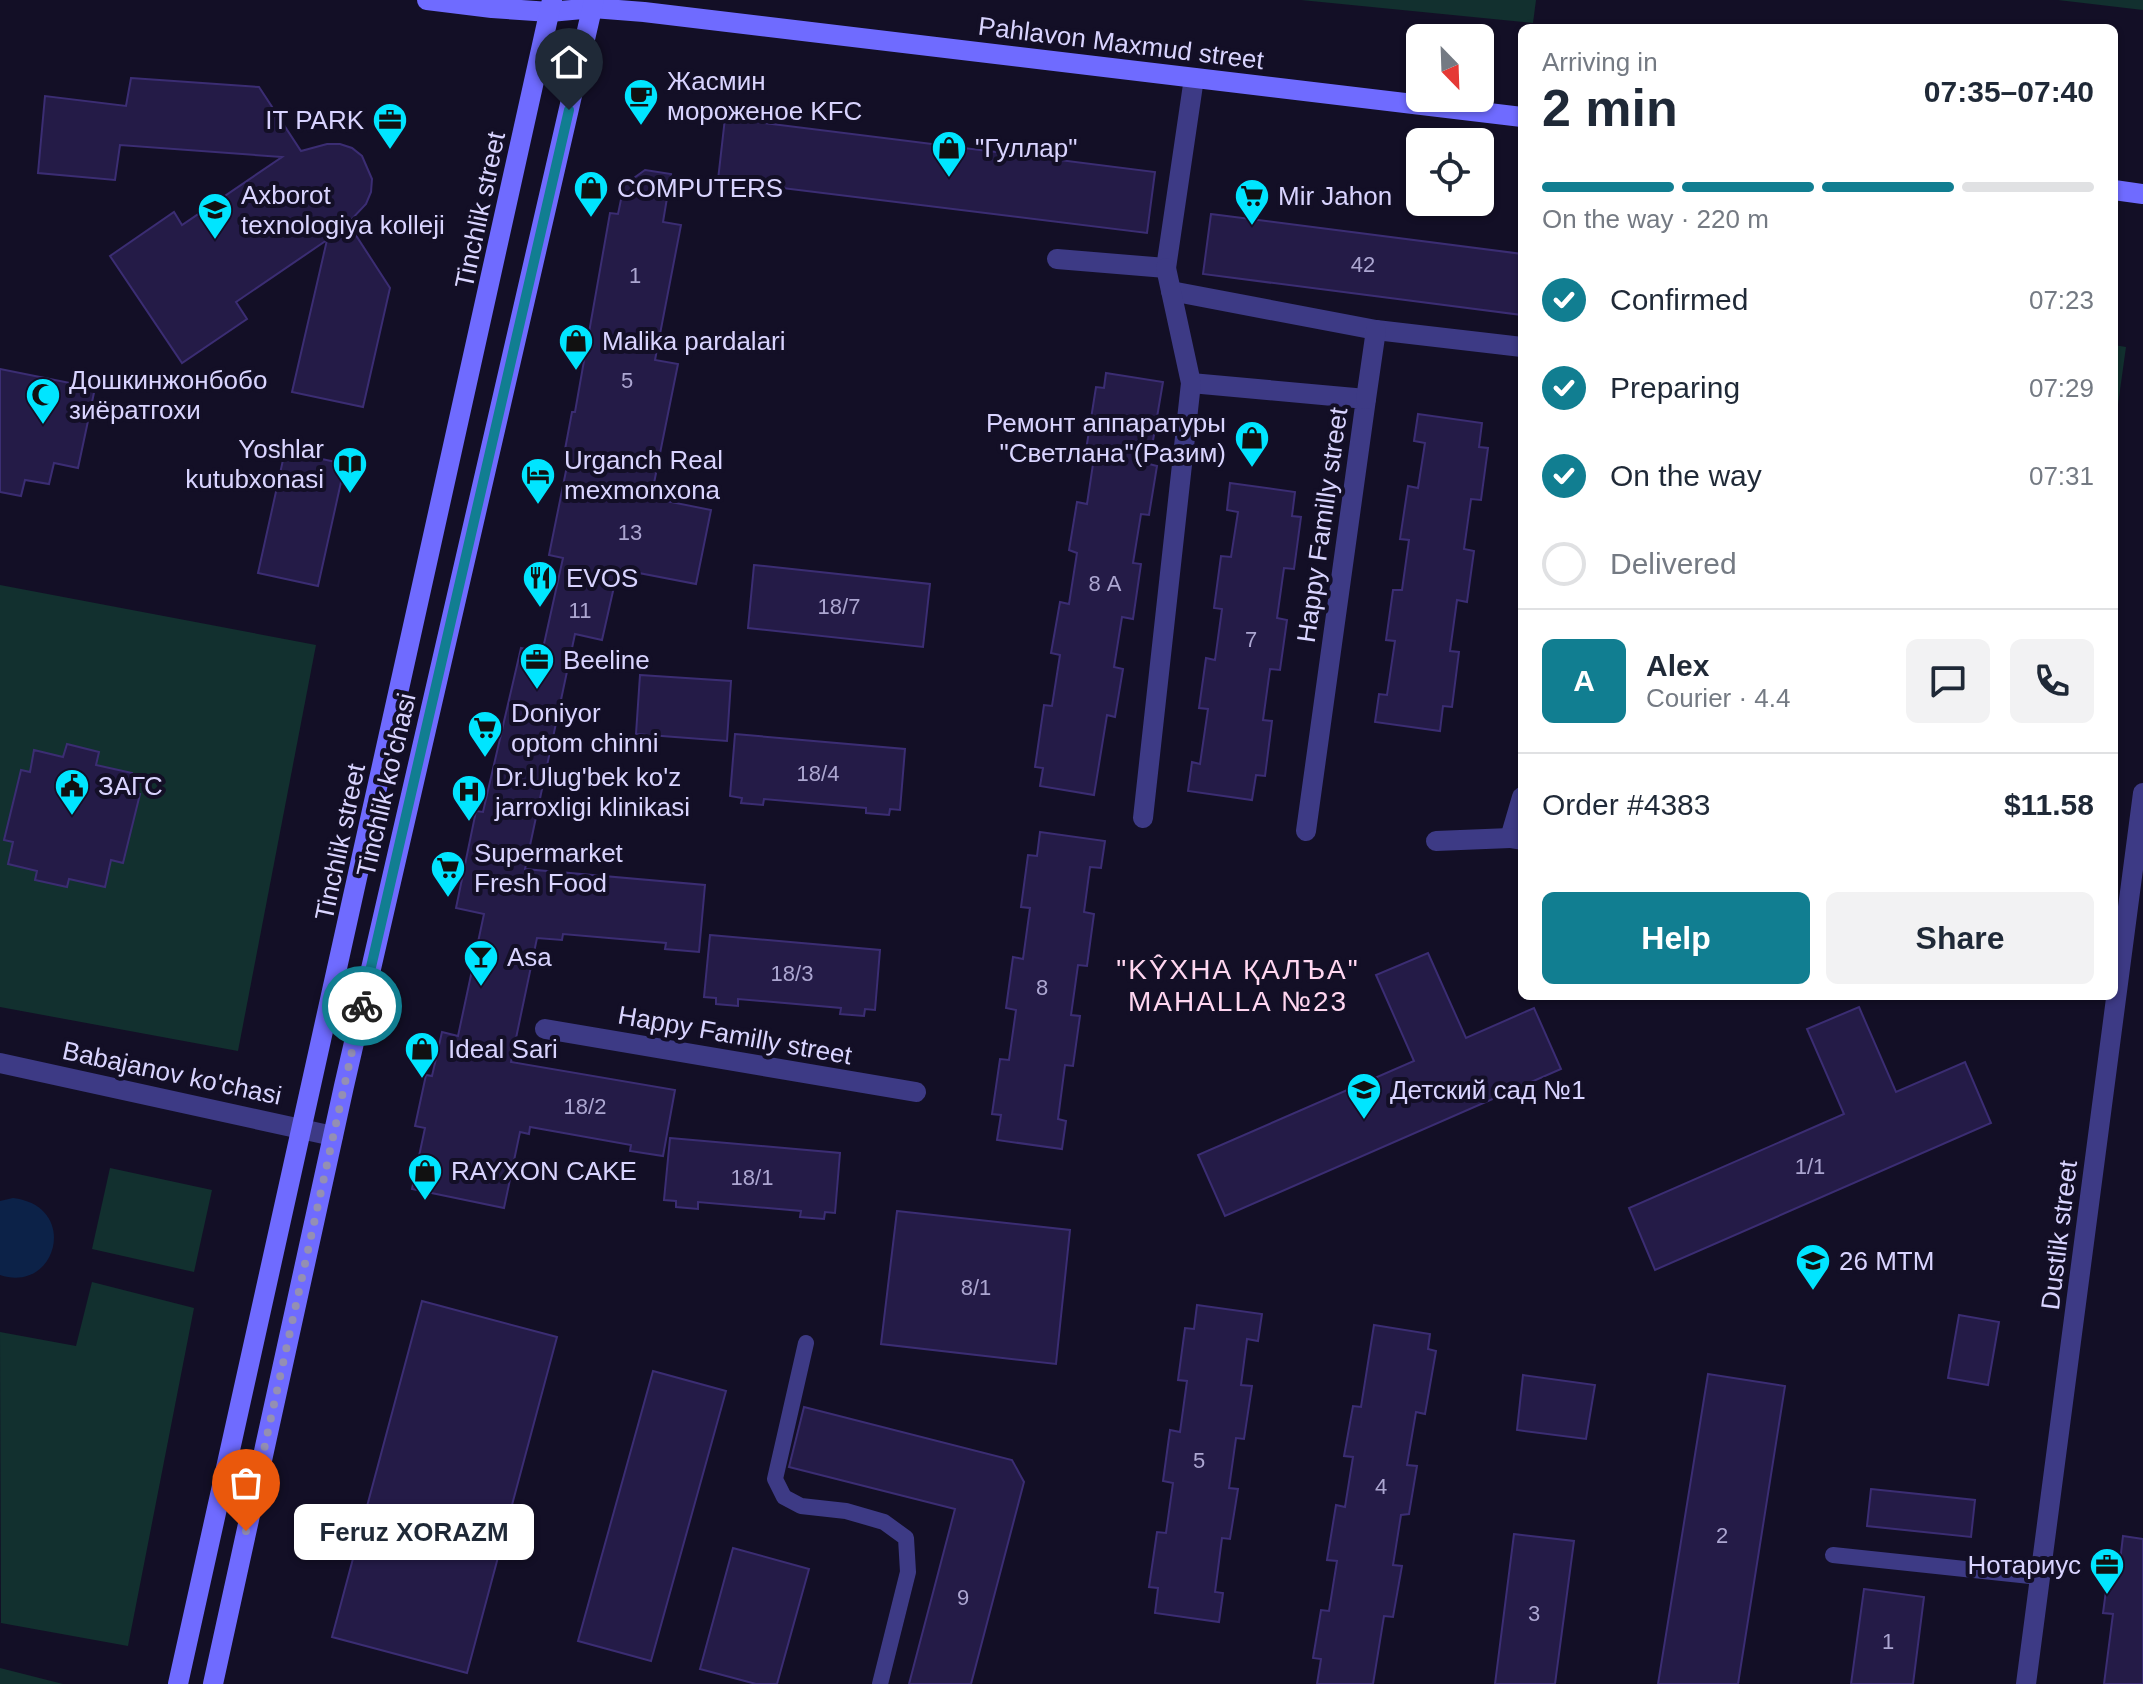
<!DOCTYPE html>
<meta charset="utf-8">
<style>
body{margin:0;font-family:Arial,sans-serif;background:#f2f2f3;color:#1f2937;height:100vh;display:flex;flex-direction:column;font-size:30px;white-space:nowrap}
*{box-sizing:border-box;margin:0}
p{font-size:26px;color:#747a83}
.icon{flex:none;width:44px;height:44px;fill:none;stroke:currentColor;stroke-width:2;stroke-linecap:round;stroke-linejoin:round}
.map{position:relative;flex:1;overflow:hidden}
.details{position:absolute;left:1518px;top:24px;width:600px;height:976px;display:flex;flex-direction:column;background:#fff;border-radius:12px;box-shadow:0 2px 6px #0004}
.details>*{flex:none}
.needle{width:52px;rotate:157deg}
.controls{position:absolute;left:1406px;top:24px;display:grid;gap:16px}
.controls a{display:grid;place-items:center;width:88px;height:88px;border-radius:12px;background:#fff;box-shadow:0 2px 6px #0004;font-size:40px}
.pin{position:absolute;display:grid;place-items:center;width:68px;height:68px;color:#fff;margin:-82px -34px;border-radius:50% 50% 50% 0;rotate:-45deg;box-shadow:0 0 8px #0007}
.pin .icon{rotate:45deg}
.courier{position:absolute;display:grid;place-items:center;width:80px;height:80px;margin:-40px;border:6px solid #117e91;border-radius:50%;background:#fff;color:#222;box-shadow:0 2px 10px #0007}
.bubble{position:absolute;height:56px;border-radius:12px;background:#fff;box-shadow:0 2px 6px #0004;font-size:26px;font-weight:700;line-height:56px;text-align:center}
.overview em{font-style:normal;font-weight:700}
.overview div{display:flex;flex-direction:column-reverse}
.overview{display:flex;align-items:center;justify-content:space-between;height:136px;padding:0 24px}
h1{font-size:52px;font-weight:700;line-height:60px}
.bar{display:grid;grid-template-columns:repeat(4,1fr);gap:12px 8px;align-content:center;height:96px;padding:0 24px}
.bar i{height:10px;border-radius:6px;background:#e0e1e3}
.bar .current{background:#117e91}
.bar p{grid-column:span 4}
.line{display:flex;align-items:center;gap:20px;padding:0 24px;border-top:2px solid #e0e1e3}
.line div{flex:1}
.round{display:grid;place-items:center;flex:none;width:84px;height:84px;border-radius:12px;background:#f2f2f3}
ol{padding:0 24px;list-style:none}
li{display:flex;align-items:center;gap:24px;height:88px}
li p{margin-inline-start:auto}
li .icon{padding:8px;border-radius:50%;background:#117e91;color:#fff;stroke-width:4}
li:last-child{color:#747a83}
li i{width:44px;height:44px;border:4px solid #e0e1e3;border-radius:50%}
.primary-button{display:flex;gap:16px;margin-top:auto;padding:16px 24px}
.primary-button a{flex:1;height:92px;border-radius:12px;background:#117e91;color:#fff;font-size:32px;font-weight:700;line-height:92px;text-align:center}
.primary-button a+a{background:#f2f2f3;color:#1f2937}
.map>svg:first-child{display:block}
.green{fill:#12302f}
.water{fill:#0c2248}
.building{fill:#241b47;stroke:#3b2d73;stroke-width:2}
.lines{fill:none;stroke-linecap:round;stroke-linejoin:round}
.lane{stroke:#3d3a85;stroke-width:16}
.street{stroke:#3d3a85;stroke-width:20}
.secondary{stroke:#6f6bff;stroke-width:20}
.done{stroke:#948fb3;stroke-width:8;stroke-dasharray:0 14.4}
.route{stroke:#117e91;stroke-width:10}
.labels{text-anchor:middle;stroke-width:8;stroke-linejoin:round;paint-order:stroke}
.number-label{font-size:22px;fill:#aca6d1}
.street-label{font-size:26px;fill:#d9d4ff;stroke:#130f26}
.poi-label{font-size:26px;fill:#d9d4ff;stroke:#130f26;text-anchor:start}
.neighbourhood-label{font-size:28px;letter-spacing:2px;fill:#ffd6f0;stroke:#130f26}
</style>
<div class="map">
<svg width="2143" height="1684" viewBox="0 0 2143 1684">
<rect width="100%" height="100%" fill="#130f26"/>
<!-- green -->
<g class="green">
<path d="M1301 0H1536L1533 23Z"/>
<path d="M2058 0H2143V10Z"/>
<path d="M2114 345 2126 347 2114 433Z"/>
<path d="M0 585 316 645 238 1051 0 1007Z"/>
<path d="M110 1168 212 1190 194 1272 92 1249Z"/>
<path d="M92 1282 194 1308 128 1646 1 1623 0 1332 76 1346Z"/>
<path d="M0 1668 63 1684H0Z"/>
</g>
<!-- water -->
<path class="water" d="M13 1198C80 1206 57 1294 0 1275V1201Z"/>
<!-- building -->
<g class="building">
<path d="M131 78 259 87 301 151 327 144H340L352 148 362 156 372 179 371 192 366 204 348 223 390 288 363 407 292 392 327 240 236 302 247 319 182 363 110 256 174 212 182 225 282 157 120 145 115 180 38 173 45 96 126 106Z"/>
<path d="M725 118 1155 172 1147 233 718 180Z"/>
<path d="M645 170 671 174 663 222 681 225 655 360 678 364 651 498 711 510 696 584 618 569 602 640 575 634 525 869 705 885 699 952 665 949 666 943 563 934 562 940 537 938 511 1062 675 1090 663 1156 630 1151 631 1145 530 1127 529 1134 520 1132 504 1208 412 1189 425 1128 415 1126 426 1075 432 1076 442 1032 458 1036 484 914 456 908 476 811 483 812 521 648 542 653 563 558 549 555 568 461 563 460 572 412H575L610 213 618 214 624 185Z"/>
<path d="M1211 214 1522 254V315L1203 274Z"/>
<path d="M0 369 95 388 78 468 54 463 49 484 25 480 21 496 0 492Z"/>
<path d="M1106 373 1163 382 1149 464 1157 466 1149 515 1141 514 1133 563 1141 564 1133 619 1122 617 1114 667 1123 669 1115 717 1107 715 1094 795 1040 786 1043 768 1035 767 1044 705 1052 706 1060 655 1051 653 1060 602 1069 604 1077 553 1069 550 1077 502 1087 504 1095 451 1086 450 1096 387 1104 388Z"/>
<path d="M1418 414 1482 423 1479 447 1488 448 1481 500 1471 499 1464 549 1474 551 1467 602 1457 600 1450 651 1459 652 1452 707 1443 706 1440 731 1375 722 1379 694 1387 695 1395 641 1386 640 1393 590H1402L1409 540 1400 539 1408 486 1418 488 1425 443 1414 441Z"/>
<path d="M285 451 345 464 318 586 258 573Z"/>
<path d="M1230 483 1295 492 1292 516 1301 517 1294 569 1284 568 1277 618 1287 620 1280 670 1270 669 1263 720 1272 721 1265 776 1256 775 1252 800 1188 791 1192 762 1200 764 1208 709 1199 708 1206 658 1215 660 1222 609 1214 608 1221 556 1231 557 1238 512 1227 510Z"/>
<path d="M754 565 930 584 923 647 748 628Z"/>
<path d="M640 675 731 681 727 741 636 734Z"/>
<path d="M735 734 905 749 900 810 890 809 889 815 866 813V808L764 799 763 805 741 803 742 798 730 796Z"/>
<path d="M67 744 99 752 96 765 132 773 128 791 140 794 123 863 111 860 105 887 69 879 67 887 35 880 37 871 8 864 13 842 4 840 21 770 30 772 34 750 63 757Z"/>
<path d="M1040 832 1105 841 1101 868 1090 867 1084 912 1094 914 1087 966 1078 965 1071 1015 1080 1016 1073 1066 1065 1065 1058 1119 1066 1121 1062 1149 997 1140 1001 1115 992 1114 1000 1059 1009 1060 1016 1010 1006 1008 1013 957 1023 959 1030 908 1021 907 1028 855 1037 856Z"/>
<path d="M710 935 880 950 875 1010 865 1009 864 1016 840 1014 841 1008 738 999V1006L716 1004V998L704 997Z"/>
<path d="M1428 953 1466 1038 1534 1008 1561 1069 1225 1216 1198 1155 1414 1061 1376 975Z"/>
<path d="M1859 1007 1896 1092 1965 1062 1991 1123 1655 1270 1629 1208 1844 1114 1807 1029Z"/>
<path d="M670 1138 840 1153 835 1213 825 1212 824 1219 800 1217 801 1211 698 1202V1209L676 1207V1201L664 1200Z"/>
<path d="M897 1211 1070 1230 1056 1364 881 1344Z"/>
<path d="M422 1301 557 1337 467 1673 332 1637Z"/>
<path d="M1197 1305 1262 1314 1258 1341 1247 1339 1241 1385 1252 1386 1244 1439 1236 1438 1229 1488 1238 1489 1230 1539 1222 1538 1215 1592 1223 1593 1219 1622 1155 1613 1158 1588 1149 1587 1157 1532 1166 1533 1173 1483 1163 1481 1170 1430 1180 1432 1187 1381 1178 1380 1185 1328 1194 1329Z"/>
<path d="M1959 1315 1999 1322 1988 1385 1948 1378Z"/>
<path d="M1374 1325 1430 1334 1428 1349 1436 1351 1425 1414 1416 1412 1407 1465 1417 1466 1409 1514 1401 1515 1393 1565 1402 1566 1393 1617 1384 1616 1373 1684H1317L1321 1659 1313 1658 1321 1610 1329 1611 1337 1561 1327 1560 1336 1505 1345 1507 1353 1457 1344 1456 1353 1406 1361 1407Z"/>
<path d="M653 1371 726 1391 651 1661 578 1641Z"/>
<path d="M1708 1374 1785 1386 1738 1684H1658Z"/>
<path d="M1523 1375 1595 1385 1586 1439 1517 1430Z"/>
<path d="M804 1407 1012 1460 1024 1482 971 1684H909L955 1509 789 1467Z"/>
<path d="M1871 1489 1975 1500 1971 1537 1867 1526Z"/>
<path d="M1514 1534 1574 1541 1555 1684H1495Z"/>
<path d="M2123 1536 2143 1539V1684H2104L2113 1614 2103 1613 2110 1561 2120 1562Z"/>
<path d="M733 1548 809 1569 777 1684H756L700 1669Z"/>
<path d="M1864 1589 1924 1597 1913 1684H1851Z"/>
</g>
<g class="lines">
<!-- lane -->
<g class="lane">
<path d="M806 1343 775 1479 784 1497 801 1506 846 1511 884 1522 906 1538 908 1572 880 1684"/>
<path d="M1833 1555 2040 1577"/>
</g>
<!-- street -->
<g class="street">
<path d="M1057 259 1166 268 1194 78"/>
<path d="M1171 291 1376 330 1522 347"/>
<path d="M1191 383 1366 399 1306 831"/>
<path d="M1366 399 1376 330"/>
<path d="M1522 797 1510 838 1522 840"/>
<path d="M1143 818 1191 383 1166 268"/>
<path d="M1436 841 1510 838"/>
<path d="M545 1029 916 1092"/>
<path d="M0 1063 333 1136"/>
<path d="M2026 1684 2143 793"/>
</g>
<!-- secondary -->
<g class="secondary">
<path d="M427 0 492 8 550 12 593 8 644 12 1522 117"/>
<path d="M2114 190 2143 194"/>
<path d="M178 1684 552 0"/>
<path d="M213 1684 344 1086 594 0"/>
</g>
</g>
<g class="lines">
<!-- done -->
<path class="done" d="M246 1531 362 1006"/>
<!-- route -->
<path class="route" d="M362 1006 569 110"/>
</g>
<!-- icons -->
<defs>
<symbol id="cafe-pin" viewBox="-11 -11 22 30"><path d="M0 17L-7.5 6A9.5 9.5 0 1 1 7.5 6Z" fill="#00e5ff" stroke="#130f26"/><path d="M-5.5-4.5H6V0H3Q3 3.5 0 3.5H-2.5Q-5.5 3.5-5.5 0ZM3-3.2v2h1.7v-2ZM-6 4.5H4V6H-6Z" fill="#111"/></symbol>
<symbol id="office-pin" viewBox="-11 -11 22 30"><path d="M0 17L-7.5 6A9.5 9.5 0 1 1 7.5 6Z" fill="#00e5ff" stroke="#130f26"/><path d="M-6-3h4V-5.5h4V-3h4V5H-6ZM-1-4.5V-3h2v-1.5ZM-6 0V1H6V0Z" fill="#111"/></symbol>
<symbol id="shop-pin" viewBox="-11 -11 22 30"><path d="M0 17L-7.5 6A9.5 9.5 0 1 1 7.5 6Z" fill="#00e5ff" stroke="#130f26"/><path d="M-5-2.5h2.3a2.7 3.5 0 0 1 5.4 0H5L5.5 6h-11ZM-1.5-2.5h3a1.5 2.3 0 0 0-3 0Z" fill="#111"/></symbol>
<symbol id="supermarket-pin" viewBox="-11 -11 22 30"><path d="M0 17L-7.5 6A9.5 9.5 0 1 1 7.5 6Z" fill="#00e5ff" stroke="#130f26"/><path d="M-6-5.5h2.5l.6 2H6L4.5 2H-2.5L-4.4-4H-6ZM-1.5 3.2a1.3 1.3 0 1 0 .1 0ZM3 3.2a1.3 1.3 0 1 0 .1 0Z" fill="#111"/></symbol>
<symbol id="university-pin" viewBox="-11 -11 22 30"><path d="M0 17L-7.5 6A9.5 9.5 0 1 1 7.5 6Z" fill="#00e5ff" stroke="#130f26"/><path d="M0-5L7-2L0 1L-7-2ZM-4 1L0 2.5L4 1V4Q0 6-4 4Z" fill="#111"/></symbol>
<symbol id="mosque-pin" viewBox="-11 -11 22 30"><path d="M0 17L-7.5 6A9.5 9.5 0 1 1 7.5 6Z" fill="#00e5ff" stroke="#130f26"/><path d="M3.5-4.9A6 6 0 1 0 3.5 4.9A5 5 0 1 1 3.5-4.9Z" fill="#111"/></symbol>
<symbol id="library-pin" viewBox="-11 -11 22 30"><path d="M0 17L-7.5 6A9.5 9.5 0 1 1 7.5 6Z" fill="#00e5ff" stroke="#130f26"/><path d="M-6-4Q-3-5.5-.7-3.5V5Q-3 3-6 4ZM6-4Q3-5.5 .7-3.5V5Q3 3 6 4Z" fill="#111"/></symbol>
<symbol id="hotel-pin" viewBox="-11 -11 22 30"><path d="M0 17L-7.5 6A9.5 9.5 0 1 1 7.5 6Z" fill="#00e5ff" stroke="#130f26"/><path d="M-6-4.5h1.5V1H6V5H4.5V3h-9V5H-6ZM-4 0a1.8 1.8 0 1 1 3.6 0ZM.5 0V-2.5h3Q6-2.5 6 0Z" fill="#111"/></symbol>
<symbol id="restaurant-pin" viewBox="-11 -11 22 30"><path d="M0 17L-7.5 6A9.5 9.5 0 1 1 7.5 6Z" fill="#00e5ff" stroke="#130f26"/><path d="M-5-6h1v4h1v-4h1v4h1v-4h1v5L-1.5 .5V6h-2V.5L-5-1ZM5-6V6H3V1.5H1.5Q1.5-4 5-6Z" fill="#111"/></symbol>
<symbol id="civic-pin" viewBox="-11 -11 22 30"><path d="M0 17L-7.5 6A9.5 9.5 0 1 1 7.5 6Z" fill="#00e5ff" stroke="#130f26"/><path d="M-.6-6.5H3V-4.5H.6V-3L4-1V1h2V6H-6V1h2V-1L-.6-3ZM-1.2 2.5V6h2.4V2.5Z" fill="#111"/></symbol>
<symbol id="hospital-pin" viewBox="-11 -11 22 30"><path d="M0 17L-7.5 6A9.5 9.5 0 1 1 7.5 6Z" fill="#00e5ff" stroke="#130f26"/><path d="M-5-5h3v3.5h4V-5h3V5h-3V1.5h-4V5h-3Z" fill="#111"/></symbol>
<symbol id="bar-pin" viewBox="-11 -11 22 30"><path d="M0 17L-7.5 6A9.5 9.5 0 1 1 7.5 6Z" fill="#00e5ff" stroke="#130f26"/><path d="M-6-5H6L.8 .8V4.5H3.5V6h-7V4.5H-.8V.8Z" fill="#111"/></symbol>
<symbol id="school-pin" viewBox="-11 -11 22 30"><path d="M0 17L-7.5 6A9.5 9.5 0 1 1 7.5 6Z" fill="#00e5ff" stroke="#130f26"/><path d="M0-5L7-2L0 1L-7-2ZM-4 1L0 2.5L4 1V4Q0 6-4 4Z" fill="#111"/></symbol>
</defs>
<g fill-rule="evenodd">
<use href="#cafe-pin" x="621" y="76" width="40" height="54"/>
<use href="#office-pin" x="370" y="100" width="40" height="54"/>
<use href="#shop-pin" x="929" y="128" width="40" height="54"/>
<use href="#shop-pin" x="571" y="168" width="40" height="54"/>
<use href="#supermarket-pin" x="1232" y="176" width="40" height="54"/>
<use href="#university-pin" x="195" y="190" width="40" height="54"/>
<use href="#shop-pin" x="556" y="321" width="40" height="54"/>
<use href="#mosque-pin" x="23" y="375" width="40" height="54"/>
<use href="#shop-pin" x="1232" y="418" width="40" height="54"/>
<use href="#library-pin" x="330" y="444" width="40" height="54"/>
<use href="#hotel-pin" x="518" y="455" width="40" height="54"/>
<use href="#restaurant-pin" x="520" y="558" width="40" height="54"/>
<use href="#office-pin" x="517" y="640" width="40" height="54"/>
<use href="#supermarket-pin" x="465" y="708" width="40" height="54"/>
<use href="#civic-pin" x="52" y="766" width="40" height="54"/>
<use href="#hospital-pin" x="449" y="772" width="40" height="54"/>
<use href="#supermarket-pin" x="428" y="848" width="40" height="54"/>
<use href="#bar-pin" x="461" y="937" width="40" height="54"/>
<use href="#shop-pin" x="402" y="1029" width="40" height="54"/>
<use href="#school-pin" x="1344" y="1070" width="40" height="54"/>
<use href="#shop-pin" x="405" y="1151" width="40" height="54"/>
<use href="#school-pin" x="1793" y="1241" width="40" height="54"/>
<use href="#office-pin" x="2087" y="1545" width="40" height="54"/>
</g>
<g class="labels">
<!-- number labels -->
<g class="number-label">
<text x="1363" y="272">42</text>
<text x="635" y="283">1</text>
<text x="627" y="388">5</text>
<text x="630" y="540">13</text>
<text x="1105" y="591">8 А</text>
<text x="839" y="614">18/7</text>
<text x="580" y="618">11</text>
<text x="1251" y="647">7</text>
<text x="818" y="781">18/4</text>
<text x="792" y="981">18/3</text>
<text x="1042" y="995">8</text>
<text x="585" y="1114">18/2</text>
<text x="1810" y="1174">1/1</text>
<text x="752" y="1185">18/1</text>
<text x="976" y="1295">8/1</text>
<text x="1199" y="1468">5</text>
<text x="1381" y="1494">4</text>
<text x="1722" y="1543">2</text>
<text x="963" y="1605">9</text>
<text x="1534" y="1621">3</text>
<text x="1888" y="1649">1</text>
</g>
<!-- street labels -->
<g class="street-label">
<text transform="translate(1121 43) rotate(7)" y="9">Pahlavon Maxmud street</text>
<text transform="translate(480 210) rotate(-78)" y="9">Tinchlik street</text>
<text transform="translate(1322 525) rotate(-82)" y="9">Happy Familly street</text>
<text transform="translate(386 785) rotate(-77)" y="9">Tinchlik ko'chasi</text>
<text transform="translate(340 842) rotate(-78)" y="9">Tinchlik street</text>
<text transform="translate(735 1035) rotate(10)" y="9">Happy Familly street</text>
<text transform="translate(172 1073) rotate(12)" y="9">Babajanov ko'chasi</text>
<text transform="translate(2059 1235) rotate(-83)" y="9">Dustlik street</text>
</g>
<!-- poi labels -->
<g class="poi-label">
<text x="667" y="90">Жасмин<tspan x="667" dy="30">мороженое KFC</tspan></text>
<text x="364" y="129" text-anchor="end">IT PARK</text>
<text x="975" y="157">"Гуллар"</text>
<text x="617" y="197">COMPUTERS</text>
<text x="241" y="204">Axborot<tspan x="241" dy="30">texnologiya kolleji</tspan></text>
<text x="1278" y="205">Mir Jahon</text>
<text x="602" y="350">Malika pardalari</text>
<text x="69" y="389">Дошкинжонбобо<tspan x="69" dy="30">зиёратгохи</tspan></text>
<text x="1226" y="432" text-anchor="end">Ремонт аппаратуры<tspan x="1226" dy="30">"Светлана"(Разим)</tspan></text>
<text x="324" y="458" text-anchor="end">Yoshlar<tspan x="324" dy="30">kutubxonasi</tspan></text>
<text x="564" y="469">Urganch Real<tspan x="564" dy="30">mexmonxona</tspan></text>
<text x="566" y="587">EVOS</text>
<text x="563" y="669">Beeline</text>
<text x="511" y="722">Doniyor<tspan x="511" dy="30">optom chinni</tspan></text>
<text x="495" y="786">Dr.Ulug'bek ko'z<tspan x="495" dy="30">jarroxligi klinikasi</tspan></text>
<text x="98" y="795">ЗАГС</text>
<text x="474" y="862">Supermarket<tspan x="474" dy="30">Fresh Food</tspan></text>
<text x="507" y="966">Asa</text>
<text x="448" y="1058">Ideal Sari</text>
<text x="1390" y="1099">Детский сад №1</text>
<text x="451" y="1180">RAYXON CAKE</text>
<text x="1839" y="1270">26 MTM</text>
<text x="2081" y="1574" text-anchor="end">Нотариус</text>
</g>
<!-- neighbourhood labels -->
<g class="neighbourhood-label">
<text x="1238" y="979">"KŶХНА ҚАЛЪА"<tspan x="1238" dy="32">MAHALLA №23</tspan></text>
</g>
</g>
</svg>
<div class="controls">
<a><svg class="needle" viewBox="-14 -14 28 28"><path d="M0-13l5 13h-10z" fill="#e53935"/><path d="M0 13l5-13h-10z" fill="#747a83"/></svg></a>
<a><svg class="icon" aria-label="locate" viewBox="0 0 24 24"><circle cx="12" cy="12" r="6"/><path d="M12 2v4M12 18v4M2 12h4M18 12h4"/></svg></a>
</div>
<div class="pin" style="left:246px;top:1531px;background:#ea580c"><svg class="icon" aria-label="bag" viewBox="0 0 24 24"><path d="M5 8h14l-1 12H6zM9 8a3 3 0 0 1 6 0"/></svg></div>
<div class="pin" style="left:569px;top:110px;background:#1f2937"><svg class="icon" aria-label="home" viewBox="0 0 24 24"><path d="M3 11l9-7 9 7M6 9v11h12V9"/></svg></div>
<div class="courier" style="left:362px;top:1006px"><svg class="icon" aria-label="bike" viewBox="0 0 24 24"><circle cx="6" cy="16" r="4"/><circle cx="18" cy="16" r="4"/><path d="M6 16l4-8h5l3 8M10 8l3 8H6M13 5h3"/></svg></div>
<div class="bubble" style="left:294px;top:1504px;width:240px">Feruz XORAZM</div>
<section class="details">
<div class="overview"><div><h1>2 min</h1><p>Arriving in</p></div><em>07:35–07:40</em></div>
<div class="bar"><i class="current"></i><i class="current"></i><i class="current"></i><i></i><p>On the way · 220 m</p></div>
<ol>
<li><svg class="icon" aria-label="check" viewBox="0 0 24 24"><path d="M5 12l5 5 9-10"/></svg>Confirmed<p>07:23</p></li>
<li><svg class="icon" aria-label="check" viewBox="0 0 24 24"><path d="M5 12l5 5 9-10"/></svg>Preparing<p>07:29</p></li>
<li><svg class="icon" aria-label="check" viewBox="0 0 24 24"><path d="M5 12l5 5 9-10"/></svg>On the way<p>07:31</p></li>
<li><i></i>Delivered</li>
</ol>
<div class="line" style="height:144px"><b class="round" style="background:#117e91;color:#fff">A</b><div><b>Alex</b><p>Courier · 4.4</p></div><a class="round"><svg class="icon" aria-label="chat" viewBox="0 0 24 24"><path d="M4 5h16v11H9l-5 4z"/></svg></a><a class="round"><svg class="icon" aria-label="phone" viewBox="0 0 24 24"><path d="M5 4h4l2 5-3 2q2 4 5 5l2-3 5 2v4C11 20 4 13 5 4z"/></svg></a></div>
<div class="line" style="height:104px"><div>Order #4383</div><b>$11.58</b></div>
<div class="primary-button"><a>Help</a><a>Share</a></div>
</section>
</div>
